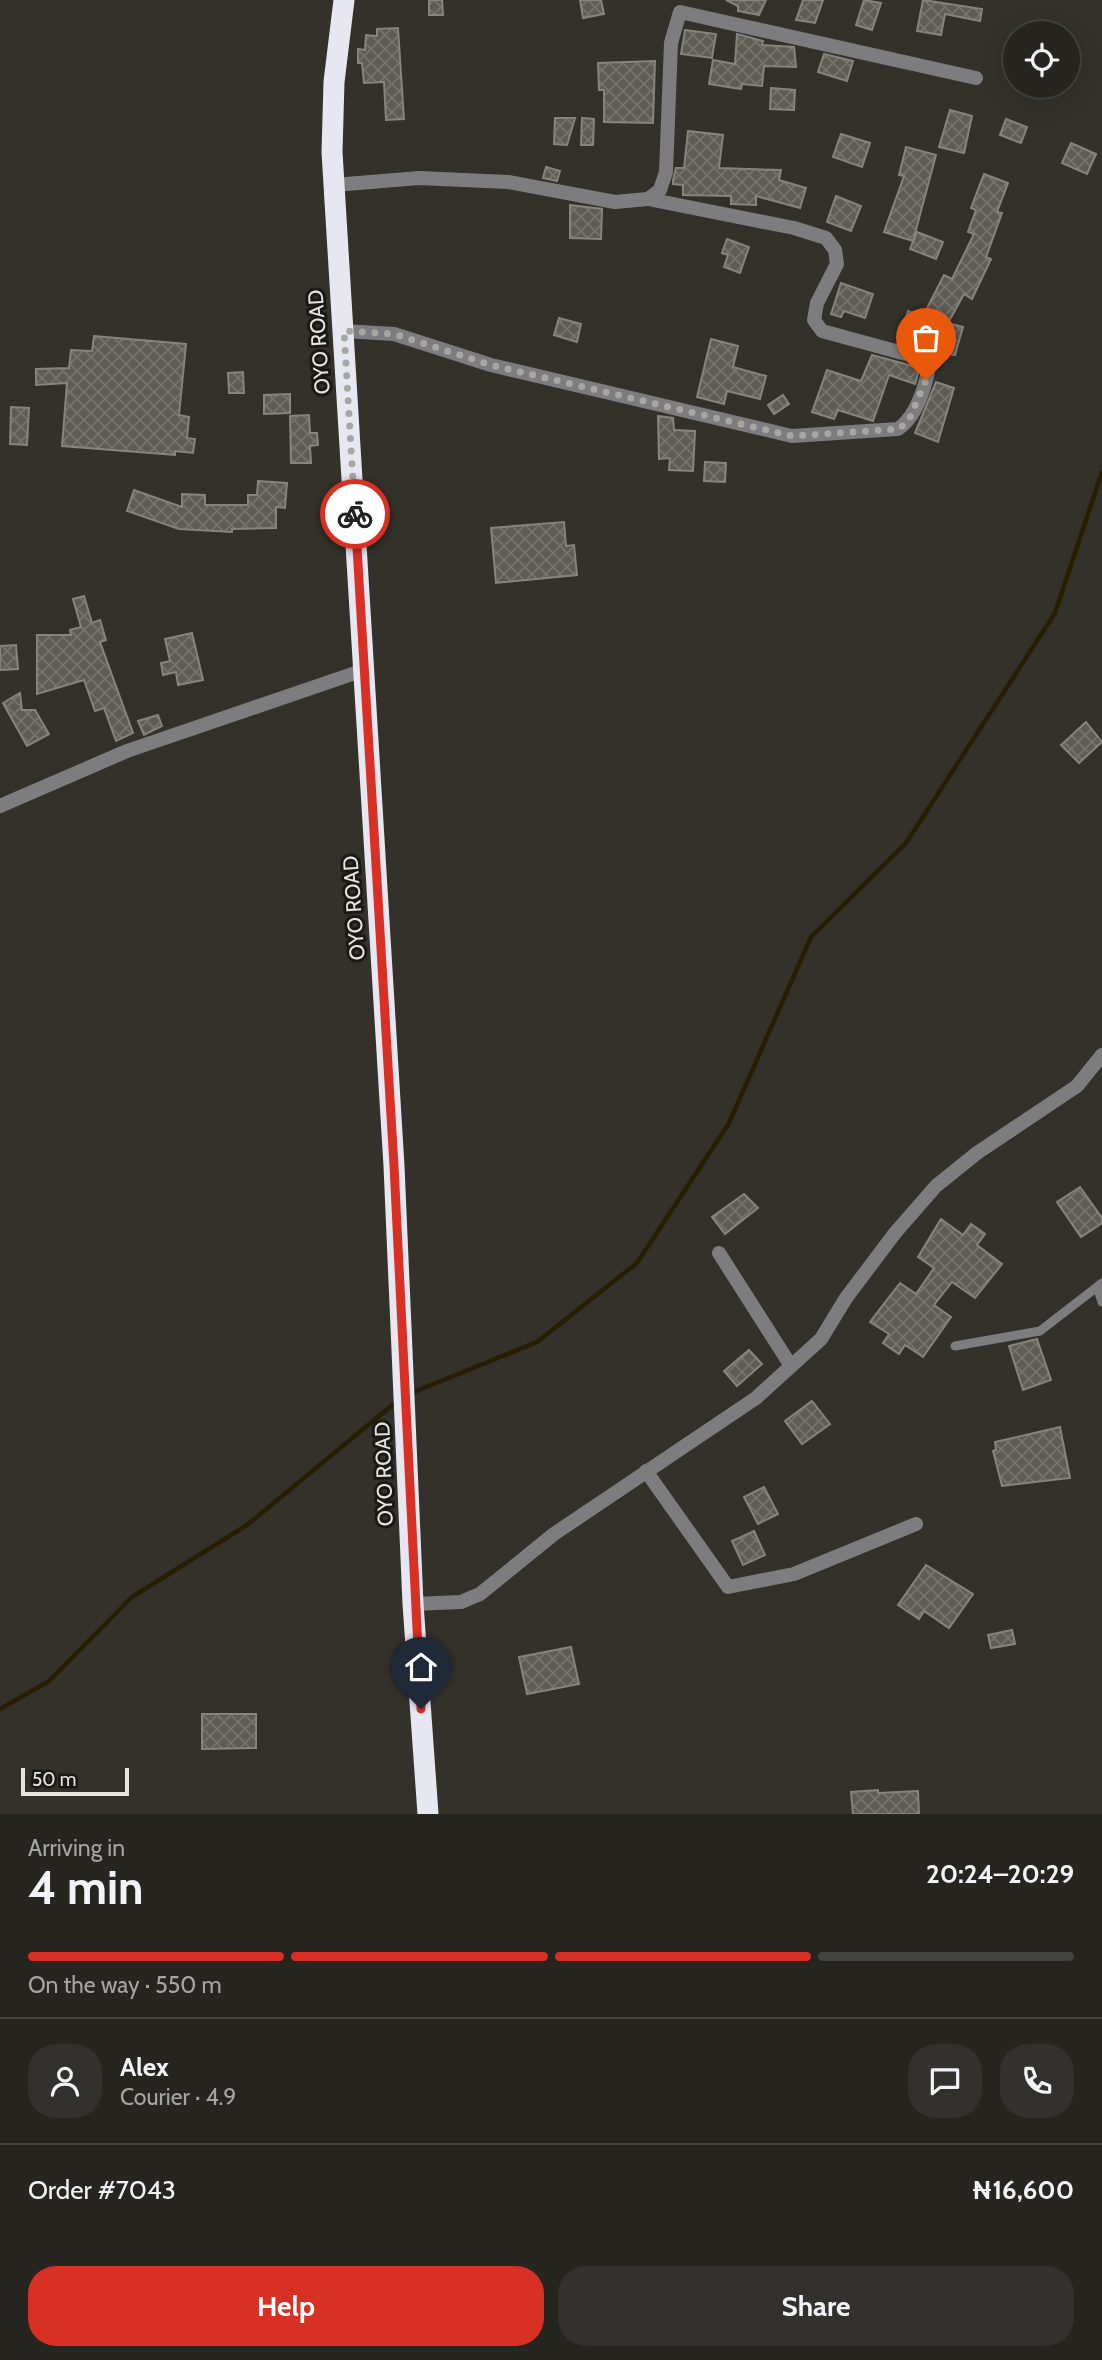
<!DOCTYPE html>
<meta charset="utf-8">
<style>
body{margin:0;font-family:Cabin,sans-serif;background:#32312d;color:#f1f3f6;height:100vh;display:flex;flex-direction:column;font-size:26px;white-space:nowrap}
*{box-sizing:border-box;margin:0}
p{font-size:23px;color:#a4a5a5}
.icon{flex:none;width:38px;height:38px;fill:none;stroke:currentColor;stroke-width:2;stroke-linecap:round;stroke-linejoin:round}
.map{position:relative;height:1814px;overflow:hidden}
.panel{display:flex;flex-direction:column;background:#262520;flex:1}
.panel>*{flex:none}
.fabs{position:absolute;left:1003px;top:21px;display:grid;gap:14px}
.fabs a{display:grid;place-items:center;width:77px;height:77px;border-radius:50%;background:#262520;box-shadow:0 7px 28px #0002,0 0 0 2px #42423e;font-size:35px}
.scale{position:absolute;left:21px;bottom:18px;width:108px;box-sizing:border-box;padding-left:7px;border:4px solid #e7e5e1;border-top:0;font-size:19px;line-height:24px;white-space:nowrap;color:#e7e5e1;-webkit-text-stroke:5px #1a1916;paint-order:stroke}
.pin{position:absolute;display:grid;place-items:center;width:60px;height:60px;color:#fff;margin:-72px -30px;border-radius:50% 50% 50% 0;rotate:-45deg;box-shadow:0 0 7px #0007}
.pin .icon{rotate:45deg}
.courier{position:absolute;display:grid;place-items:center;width:70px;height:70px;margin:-35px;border:5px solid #d93025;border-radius:50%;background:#fff;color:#222;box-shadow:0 2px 9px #0007}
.overview em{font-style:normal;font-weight:800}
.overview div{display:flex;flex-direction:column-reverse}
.overview{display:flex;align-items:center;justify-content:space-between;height:119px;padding:0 28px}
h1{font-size:46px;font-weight:800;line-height:52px}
.bar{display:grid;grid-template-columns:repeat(4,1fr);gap:10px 7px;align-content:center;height:84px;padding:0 28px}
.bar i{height:9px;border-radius:5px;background:#42423e}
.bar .selected{background:#d93025}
.bar p{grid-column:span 4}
.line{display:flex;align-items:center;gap:18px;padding:0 28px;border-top:2px solid #42423e}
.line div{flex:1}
.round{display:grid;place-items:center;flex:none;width:74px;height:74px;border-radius:28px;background:#32312d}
.button{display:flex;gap:14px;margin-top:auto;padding:14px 28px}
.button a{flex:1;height:80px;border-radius:28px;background:#d93025;color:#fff;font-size:28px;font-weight:800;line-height:80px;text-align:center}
.button a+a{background:#32312d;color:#f1f3f6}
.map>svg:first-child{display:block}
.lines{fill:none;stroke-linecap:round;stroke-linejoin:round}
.stream{stroke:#271e04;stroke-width:4.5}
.building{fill:url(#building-cross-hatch);stroke:#86847c;stroke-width:2}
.lane{stroke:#7d7d80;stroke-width:9}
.street{stroke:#7d7d80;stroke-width:14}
.highway{stroke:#e6e7f0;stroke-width:21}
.done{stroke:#a8a6a1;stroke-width:7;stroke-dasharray:0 12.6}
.route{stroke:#d93025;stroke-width:9}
.labels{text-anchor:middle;stroke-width:6;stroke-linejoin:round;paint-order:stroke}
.street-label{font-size:21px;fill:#e7e5e1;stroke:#1a1916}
</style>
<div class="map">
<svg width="1102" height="1814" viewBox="0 0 1102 1814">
<defs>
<pattern id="building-cross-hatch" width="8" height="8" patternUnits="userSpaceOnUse" patternTransform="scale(1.75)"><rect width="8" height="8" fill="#5f5c55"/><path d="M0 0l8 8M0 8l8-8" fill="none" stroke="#76736d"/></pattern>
</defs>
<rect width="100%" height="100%" fill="#33312a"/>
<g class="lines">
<!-- stream -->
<g class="stream">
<path d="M409 1394 537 1342 637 1263 729 1123 811 937 906 843 1055 613 1102 472"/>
<path d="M0 1709 49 1681 132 1597 247 1525 396 1402"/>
</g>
</g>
<!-- building -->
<g class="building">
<path d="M429 0H442L443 15H429Z"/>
<path d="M580 0H601L604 14 583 18Z"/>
<path d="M726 0H766L759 15 738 11V6Z"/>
<path d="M803 0H823L815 23 796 20Z"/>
<path d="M864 0 881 3 872 30 856 25Z"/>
<path d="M923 0 982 9 980 21 945 14 941 35 917 31Z"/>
<path d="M398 28 404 119 386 120 384 82 364 83 362 63H358V49L365 50 366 35 377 36V29Z"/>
<path d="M685 30 716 34 712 58 681 54Z"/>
<path d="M737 34 763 41 762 45 794 47 796 67 764 66 762 86 742 84 741 89 709 84 713 60 735 64Z"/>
<path d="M824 54 853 61 847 81 818 72Z"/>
<path d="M655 61 653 123 604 122V90H599L598 63Z"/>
<path d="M771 88 795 90 794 110 770 109Z"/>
<path d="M950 110 972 116 964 153 939 147Z"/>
<path d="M555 118H575L567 145 554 144Z"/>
<path d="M582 118 594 119 593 145H581Z"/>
<path d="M1006 119 1027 127 1021 143 1000 135Z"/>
<path d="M688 131 723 135 719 168 781 170 779 180 806 188 800 208 756 196V205L731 204V196L683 195V185L673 184V180L676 168H684Z"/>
<path d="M841 134 870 143 862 167 833 157Z"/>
<path d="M1071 143 1096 154 1087 174 1062 163Z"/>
<path d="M906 147 936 155 913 241 884 232 904 176 899 175Z"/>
<path d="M546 167 560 171 557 181 543 178Z"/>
<path d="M984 174 1008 183 997 212 1002 213 986 257 991 259 972 299 964 294 948 323 963 327 955 355 905 344 906 339 900 337 908 311 923 316 944 275 952 279 974 234 968 232 976 210 971 208Z"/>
<path d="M836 196 861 206 851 231 827 222Z"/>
<path d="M570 205 602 209 601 239 570 238Z"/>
<path d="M917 232 943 242 936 259 910 249Z"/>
<path d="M727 239 749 247 740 273 724 267 728 255 722 253Z"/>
<path d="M841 283 873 294 865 318 844 311 841 317 831 314Z"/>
<path d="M559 318 581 324 577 342 554 335Z"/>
<path d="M94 336 186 344 179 415 189 417 187 438 195 439 193 453 175 451V455L62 446 67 383 36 385V369L69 368 71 350 92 351Z"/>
<path d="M711 339 738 346 733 367 766 376 760 399 727 391 724 404 697 397Z"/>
<path d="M872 355 916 367 919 370 915 384 889 375 873 421 838 410 834 419 812 412 827 370 861 381Z"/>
<path d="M243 372 244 393H229L228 373Z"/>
<path d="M936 382 954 388 938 442 915 433Z"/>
<path d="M290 394V413L264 414V395Z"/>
<path d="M783 395 789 404 774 414 768 405Z"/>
<path d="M11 407 29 408 27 445 10 444Z"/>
<path d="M309 415 310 433H317L318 445 310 446 311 463H291L290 416Z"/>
<path d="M658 416 673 418 674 430 695 431 693 471 669 470 670 458 659 459Z"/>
<path d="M705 462 726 463 725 482 704 481Z"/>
<path d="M258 481 287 483 285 508 276 507V528L232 529V532L179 529 127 511 134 490 182 507V494L205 495V505H248V495H257Z"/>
<path d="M564 522 566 546 574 545 577 575 496 583 491 528Z"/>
<path d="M84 596 92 623 100 620 106 640 100 642 133 733 116 741 104 708 95 711 84 680 37 694V635H71L70 630 81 627 73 599Z"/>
<path d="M192 633 203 680 178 685 176 672 163 675 161 663 170 661 165 639Z"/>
<path d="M16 645 18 669 0 670V646Z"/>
<path d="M20 693 22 710H35L49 734 27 746 3 703Z"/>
<path d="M158 715 162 726 144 735 138 721Z"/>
<path d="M1086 722 1102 742 1079 763 1061 745Z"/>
<path d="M1080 1187 1102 1218V1223L1081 1237 1057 1202Z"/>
<path d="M744 1194 758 1208 725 1234 712 1217Z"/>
<path d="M941 1219 963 1235 971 1224 985 1234 977 1245 1002 1264 975 1298 952 1282 934 1305 951 1317 923 1357 905 1345 899 1354 883 1343 889 1334 870 1322 900 1283 916 1294 934 1268 918 1257Z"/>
<path d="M1037 1339 1051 1380 1023 1390 1009 1346Z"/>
<path d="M749 1350 762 1364 737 1386 724 1371Z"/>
<path d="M812 1401 830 1424 802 1444 785 1421Z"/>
<path d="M1060 1427 1070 1478 1002 1486 993 1451 996 1450 995 1442Z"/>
<path d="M764 1487 778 1514 758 1524 744 1497Z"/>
<path d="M754 1531 765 1555 743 1565 732 1541Z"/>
<path d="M926 1565 973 1594 949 1628 924 1611 919 1619 898 1605Z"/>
<path d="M1012 1630 1015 1644 991 1648 988 1635Z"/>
<path d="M571 1647 579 1684 527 1694 519 1657Z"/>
<path d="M202 1714H256V1748L202 1749Z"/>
<path d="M878 1790V1793L918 1791 919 1814H853L851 1792Z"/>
</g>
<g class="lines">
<!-- lane -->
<g class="lane">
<path d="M1098 1289 1102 1302"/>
<path d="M955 1346 1040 1331 1102 1283"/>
</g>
<!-- street -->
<g class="street">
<path d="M334 185 419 178 508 182 615 202 648 199 660 190 666 172 671 43 680 12 976 78"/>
<path d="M344 331 394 334 491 365 792 436 898 429C916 417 925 388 929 367L921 358 822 331 814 320 817 303 837 264 835 250 826 238 794 228 648 199"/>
<path d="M0 806 127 751 364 670"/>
<path d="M719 1253 791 1366"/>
<path d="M646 1471 728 1587 794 1574 916 1524"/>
<path d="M413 1604 461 1602 480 1594 554 1534 756 1398 821 1339 846 1298 895 1233 936 1186 977 1153 1077 1086 1102 1055"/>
</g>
<!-- highway -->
<path class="highway" d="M344 0 334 82 332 152 394 1166 413 1604 428 1814"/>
</g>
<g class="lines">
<!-- done -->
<path class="done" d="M355 514 344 331 394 334 491 365 792 436 898 429 908 422 926 380"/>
<!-- route -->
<path class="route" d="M355 514 394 1166 421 1709"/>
</g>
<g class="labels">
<!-- street labels -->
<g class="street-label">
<text transform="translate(319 342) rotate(-94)" y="7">OYO ROAD</text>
<text transform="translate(354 908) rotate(-94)" y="7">OYO ROAD</text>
<text transform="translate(384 1474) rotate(-92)" y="7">OYO ROAD</text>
</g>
</g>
</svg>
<div class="fabs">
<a><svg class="icon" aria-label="locate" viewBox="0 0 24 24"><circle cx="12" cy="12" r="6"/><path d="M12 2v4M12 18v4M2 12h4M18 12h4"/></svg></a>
</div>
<div class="scale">50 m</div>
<div class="pin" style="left:926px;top:380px;background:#ea580c"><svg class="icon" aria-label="bag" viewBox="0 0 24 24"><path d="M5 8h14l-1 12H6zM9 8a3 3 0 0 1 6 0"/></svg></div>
<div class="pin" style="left:421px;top:1709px;background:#1f2937"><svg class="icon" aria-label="home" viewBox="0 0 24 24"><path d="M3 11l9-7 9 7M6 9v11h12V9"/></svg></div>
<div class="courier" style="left:355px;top:514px"><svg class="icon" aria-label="bike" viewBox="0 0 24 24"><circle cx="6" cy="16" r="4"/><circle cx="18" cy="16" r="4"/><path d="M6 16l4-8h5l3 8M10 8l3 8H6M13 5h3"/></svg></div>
</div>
<section class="panel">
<div class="overview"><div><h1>4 min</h1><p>Arriving in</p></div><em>20:24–20:29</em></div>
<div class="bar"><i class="selected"></i><i class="selected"></i><i class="selected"></i><i></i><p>On the way · 550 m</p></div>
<div class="line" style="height:126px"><a class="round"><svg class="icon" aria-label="person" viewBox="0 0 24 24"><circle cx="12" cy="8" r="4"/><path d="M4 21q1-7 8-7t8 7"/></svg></a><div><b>Alex</b><p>Courier · 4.9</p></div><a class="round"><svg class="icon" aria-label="chat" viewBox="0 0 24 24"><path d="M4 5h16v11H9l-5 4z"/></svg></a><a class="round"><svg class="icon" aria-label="phone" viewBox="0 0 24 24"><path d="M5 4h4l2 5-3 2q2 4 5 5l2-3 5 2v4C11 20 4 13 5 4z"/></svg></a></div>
<div class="line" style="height:91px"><div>Order #7043</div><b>₦16,600</b></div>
<div class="button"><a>Help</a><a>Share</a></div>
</section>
